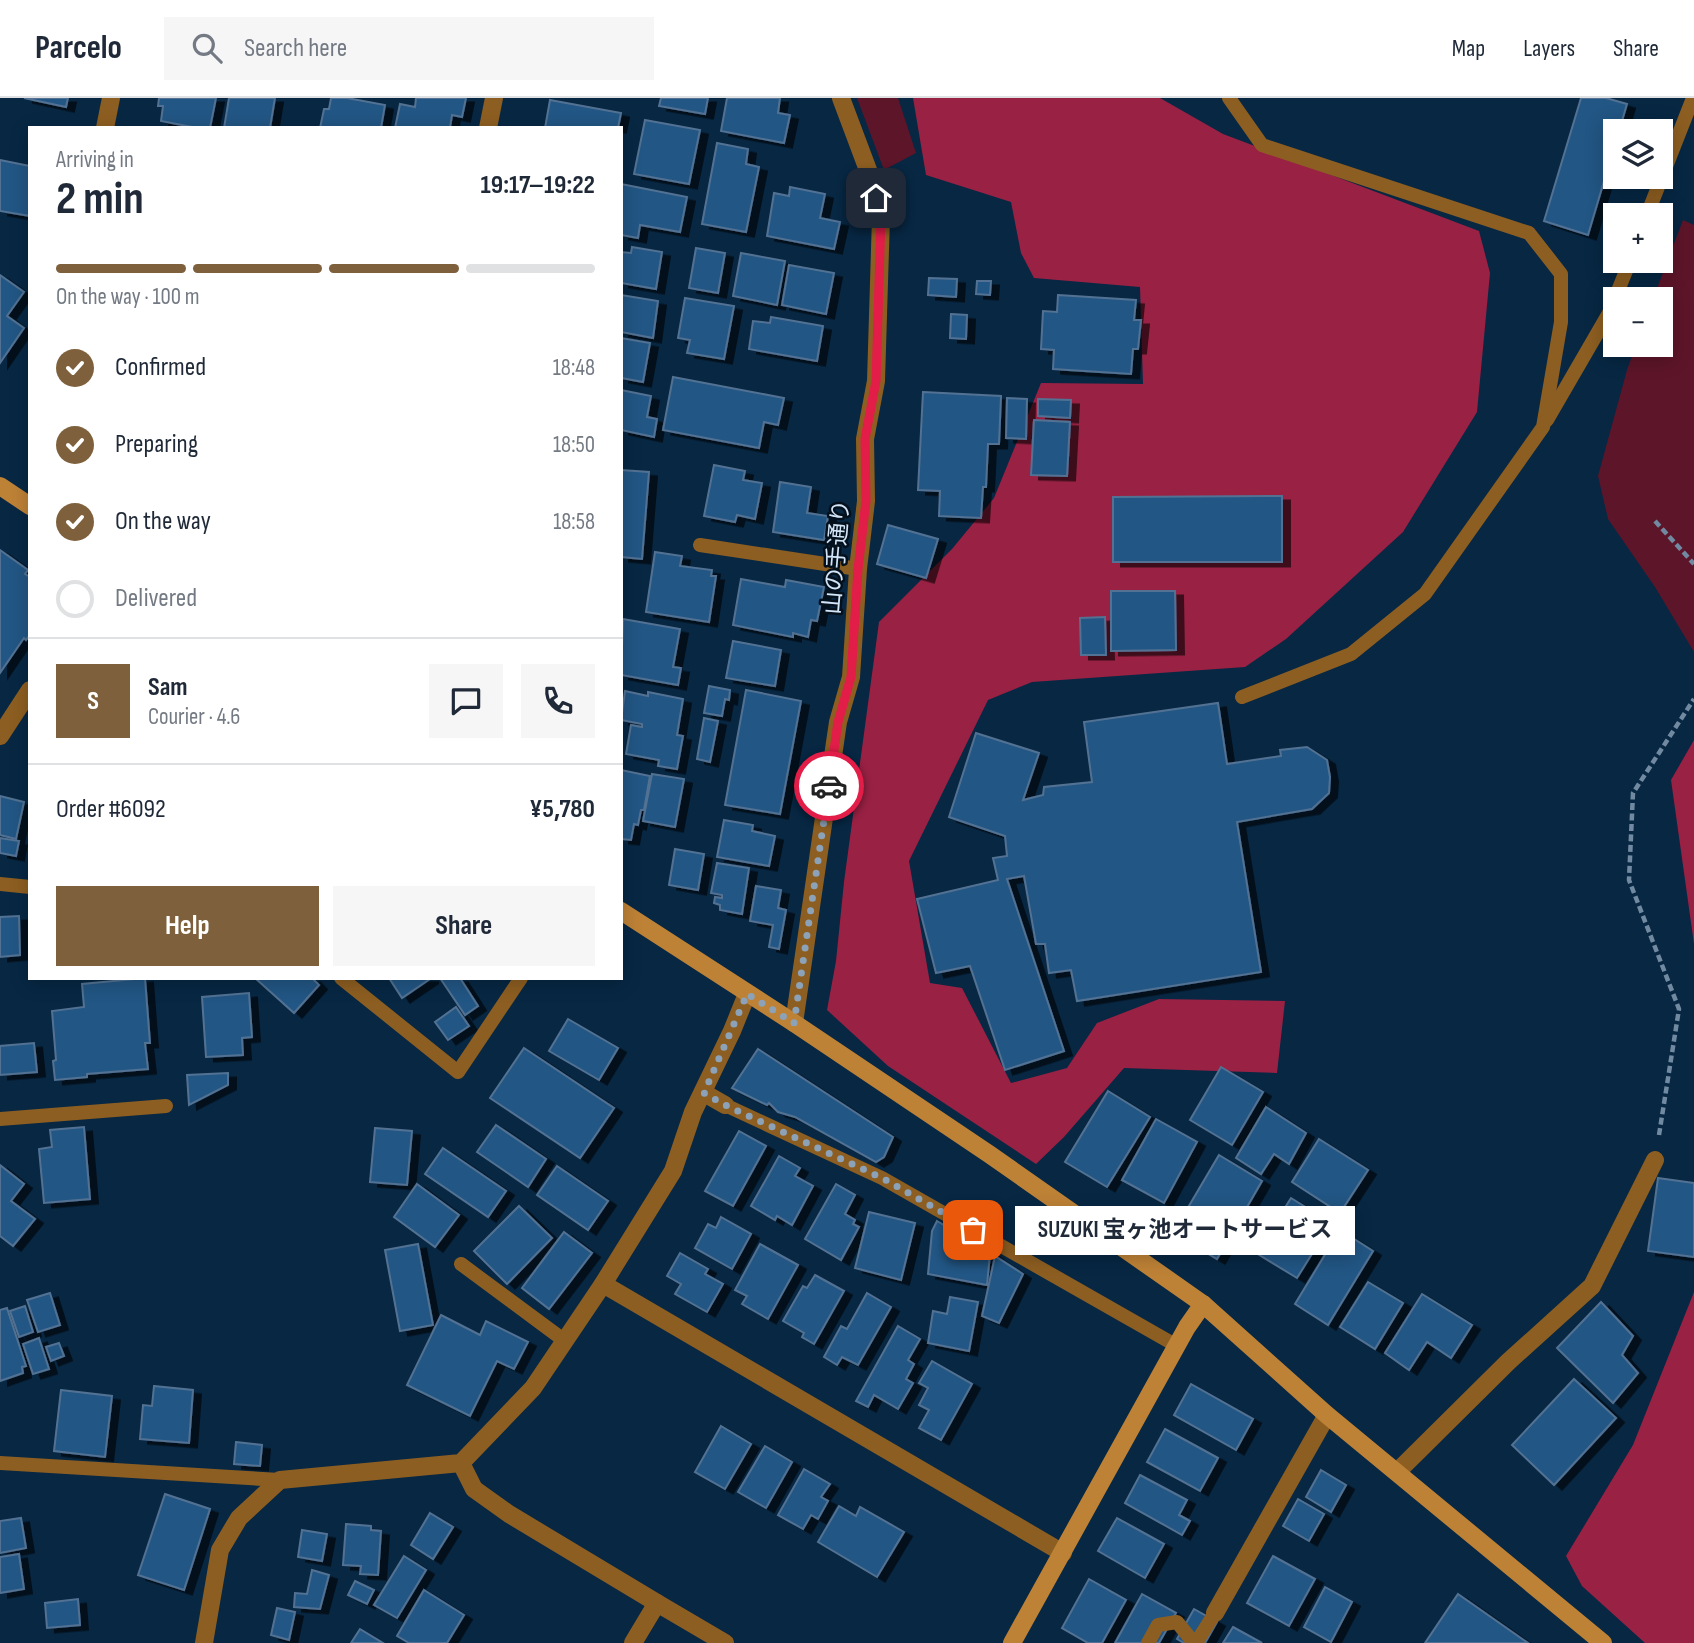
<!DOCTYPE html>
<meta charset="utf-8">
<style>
body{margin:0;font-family:"Sofia Sans Condensed","Noto Sans JP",sans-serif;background:#f6f6f7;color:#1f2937;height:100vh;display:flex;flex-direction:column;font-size:26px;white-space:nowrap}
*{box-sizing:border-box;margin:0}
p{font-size:23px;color:#747a83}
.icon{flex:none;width:38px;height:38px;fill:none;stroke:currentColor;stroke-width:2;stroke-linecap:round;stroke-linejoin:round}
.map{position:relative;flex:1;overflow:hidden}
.drawer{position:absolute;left:28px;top:28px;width:595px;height:854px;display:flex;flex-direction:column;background:#fff;border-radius:0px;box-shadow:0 4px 18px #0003}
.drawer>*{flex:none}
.controls{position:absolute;left:1603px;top:21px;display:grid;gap:14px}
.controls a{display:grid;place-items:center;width:70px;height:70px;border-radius:0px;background:#fff;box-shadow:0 4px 18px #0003;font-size:35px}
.pin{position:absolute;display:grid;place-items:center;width:60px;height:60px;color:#fff;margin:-30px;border-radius:14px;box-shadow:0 4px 10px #0006}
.courier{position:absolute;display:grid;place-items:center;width:70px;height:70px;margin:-35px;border:5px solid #e11d48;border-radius:50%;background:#fff;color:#222;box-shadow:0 2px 9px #0007}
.bubble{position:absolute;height:49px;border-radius:0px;background:#fff;box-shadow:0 4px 18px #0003;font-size:23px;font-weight:700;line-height:49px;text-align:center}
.headline em{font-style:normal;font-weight:700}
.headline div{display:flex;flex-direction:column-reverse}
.headline{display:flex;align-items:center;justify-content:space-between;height:119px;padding:0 28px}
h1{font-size:46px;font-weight:700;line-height:52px}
.bar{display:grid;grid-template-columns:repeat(4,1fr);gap:10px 7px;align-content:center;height:84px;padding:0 28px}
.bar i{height:9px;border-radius:5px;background:#e0e1e3}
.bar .selected{background:#7e613c}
.bar p{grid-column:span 4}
.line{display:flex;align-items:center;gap:18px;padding:0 28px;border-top:2px solid #e0e1e3}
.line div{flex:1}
.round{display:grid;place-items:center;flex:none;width:74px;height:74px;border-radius:0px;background:#f6f6f7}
ol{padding:0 28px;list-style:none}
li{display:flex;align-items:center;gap:21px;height:77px}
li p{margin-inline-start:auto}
li .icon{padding:7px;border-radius:50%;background:#7e613c;color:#fff;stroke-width:4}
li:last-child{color:#747a83}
li i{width:38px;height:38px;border:4px solid #e0e1e3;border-radius:50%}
.primary-button{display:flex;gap:14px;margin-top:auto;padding:14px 28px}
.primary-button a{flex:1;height:80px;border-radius:0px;background:#7e613c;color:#fff;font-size:28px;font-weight:700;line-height:80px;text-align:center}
.primary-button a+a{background:#f6f6f7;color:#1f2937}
header{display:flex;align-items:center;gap:42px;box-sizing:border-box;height:98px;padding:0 35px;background:#fff;border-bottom:2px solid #e0e1e3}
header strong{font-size:33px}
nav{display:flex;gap:38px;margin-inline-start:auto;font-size:24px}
.search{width:490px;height:63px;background:#f6f6f7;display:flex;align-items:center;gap:18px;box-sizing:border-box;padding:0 24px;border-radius:0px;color:#747a83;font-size:26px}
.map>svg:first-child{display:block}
.green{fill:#5d1529}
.forest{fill:#992144}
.building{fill:#245684;stroke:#527293;stroke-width:2;filter:url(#shadow)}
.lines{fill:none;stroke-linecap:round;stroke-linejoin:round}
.path{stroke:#718aa1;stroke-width:4.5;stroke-dasharray:7 3.5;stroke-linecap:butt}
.lane{stroke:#8d5e21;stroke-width:14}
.street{stroke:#8d5e21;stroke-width:18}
.secondary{stroke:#be8236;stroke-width:18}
.done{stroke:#8ca2b9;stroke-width:7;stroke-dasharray:0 12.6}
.route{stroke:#e11d48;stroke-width:9}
.labels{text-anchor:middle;stroke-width:5;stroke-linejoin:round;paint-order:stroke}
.street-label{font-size:23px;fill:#d3e5f8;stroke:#04101c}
</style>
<header>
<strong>Parcelo</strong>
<div class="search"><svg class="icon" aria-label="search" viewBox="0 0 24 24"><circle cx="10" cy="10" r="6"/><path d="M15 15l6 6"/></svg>Search here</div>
<nav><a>Map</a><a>Layers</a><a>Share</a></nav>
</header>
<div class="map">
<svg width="1694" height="1545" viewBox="0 0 1694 1545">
<defs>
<filter id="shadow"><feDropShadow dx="8" dy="4.5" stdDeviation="0" flood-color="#0009"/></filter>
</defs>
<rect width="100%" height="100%" fill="#072743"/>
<!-- green -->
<g class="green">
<path d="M857 0H898L916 55 884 72Z"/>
<path d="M1683 122 1694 127V554L1655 489 1608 421 1598 378 1627 272 1636 247H1661V201H1653Z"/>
</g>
<!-- forest -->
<g class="forest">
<path d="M913 0H1160L1223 36 1479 133 1490 175 1477 314 1403 434 1286 541 1245 569 1032 584 988 602 909 763 930 885 962 890 1011 985 1067 970 1097 925 1159 901 1285 903 1277 975 1124 970 1064 1039 1036 1066 888 968 827 912 836 863 844 784 879 524 952 451 994 400 1041 285 1143 286 1140 189 1034 180 1021 155 1011 104 926 77Z"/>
<path d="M1694 642V846L1671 682Z"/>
<path d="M1694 1194V1545H1645L1582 1488 1566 1458 1633 1347Z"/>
</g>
<!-- building -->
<g class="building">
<path d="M24 0H68L66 9Z"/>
<path d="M159 0H216L210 30H197L161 23 163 8H158Z"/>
<path d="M229 0H275L270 30H224Z"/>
<path d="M331 0H347L385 7 381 30H320L324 11H329Z"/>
<path d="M416 0H466L462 19 452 17 450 30H395L400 6 415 9Z"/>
<path d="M661 0H708L705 16 659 8Z"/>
<path d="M727 0H780L778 15 790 17 784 45 721 33Z"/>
<path d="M1581 0H1606L1627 6 1619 33H1615V46L1588 137 1544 123Z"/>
<path d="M550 2 621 15 618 30H545Z"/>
<path d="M645 22 700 32 689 86 634 76Z"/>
<path d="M717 45 748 51 746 66 759 69 746 134 702 126Z"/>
<path d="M0 62 30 68V118L0 113Z"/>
<path d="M621 86 687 99 680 134 640 127 638 140 621 137Z"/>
<path d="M790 89 825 96 820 120 840 124 834 151 767 138 774 95 789 98Z"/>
<path d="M632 149 662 154 656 191 621 185V154L631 155Z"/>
<path d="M696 150 725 155 718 195 689 190Z"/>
<path d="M741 155 785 163 777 207 733 198Z"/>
<path d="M789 167 834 175 826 216 782 207Z"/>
<path d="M0 177 24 194 7 218 24 230 0 265Z"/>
<path d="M929 180 957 181 956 199 928 197Z"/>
<path d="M977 183H991L990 197 976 196Z"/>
<path d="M621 197 658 203 653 240 621 234Z"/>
<path d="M1058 197 1136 202 1134 222H1141L1138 251H1133L1131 276 1053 271 1054 252 1041 251 1043 213 1057 214Z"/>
<path d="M685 200 734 208 724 261 687 255 690 242 678 240Z"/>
<path d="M951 216 967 217 966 241 950 240Z"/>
<path d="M771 219 823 228 817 263 749 251 753 223 770 225Z"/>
<path d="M621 240 650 245 643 284 621 280Z"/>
<path d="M673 279 784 300 778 327 764 324 759 350 663 332Z"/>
<path d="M621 292 651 298 647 319 657 321 654 339 621 332Z"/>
<path d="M923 294 1001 298 999 346H988L986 389H983L981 420 939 418 940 393 918 392Z"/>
<path d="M1007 300 1027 301 1026 341 1006 340Z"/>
<path d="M1038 301 1071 302 1070 320 1038 318Z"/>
<path d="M1034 322 1070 324 1067 378 1031 377Z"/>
<path d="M714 367 745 373 743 382 762 385 755 421 737 417 735 424 704 418Z"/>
<path d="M621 372 649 374 642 461 621 459Z"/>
<path d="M780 384 811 389 807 415 828 418 824 442 773 434Z"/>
<path d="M1282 398V464H1113V399Z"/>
<path d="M888 427 938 441 926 480 877 466Z"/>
<path d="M0 452 28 472 25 476 30 479V537L26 542 24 540 0 575Z"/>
<path d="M655 454 682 458 680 468 712 472 711 478H716L709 524 646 514Z"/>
<path d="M741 481 785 489 786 482 824 489 817 523 811 522 808 539 793 535V539L733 527Z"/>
<path d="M1111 493H1175L1176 552 1111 553Z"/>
<path d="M1105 519 1106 557H1081L1080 520Z"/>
<path d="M623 521 680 531 673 569 681 570 678 587 621 577Z"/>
<path d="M733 543 781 552 775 588 726 580Z"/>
<path d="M709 588 730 592 729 602 725 601 722 618 704 615Z"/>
<path d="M746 592 801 603 780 716 725 707Z"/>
<path d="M625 593 648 598V594L683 601 677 637 683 638 677 671 658 668 659 662 626 656 631 627 642 629V626L621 622Z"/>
<path d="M1218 605 1227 666 1281 658 1280 652 1307 649 1327 662 1330 679 1329 695 1312 711 1237 724 1261 874 1077 903 1071 872 1049 875 1045 846H1036L1024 778 1007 781 1064 953 1005 972 970 868 936 875 917 801 998 782 993 760 1007 758 1005 738 949 719 976 635 1039 655 1023 702 1043 697 1044 689 1092 684 1084 624Z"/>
<path d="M704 620 718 623 710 664 697 661Z"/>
<path d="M621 672 650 678 644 712H641L638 727 634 726 631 742 621 741Z"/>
<path d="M652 676 684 681 675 729 643 723Z"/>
<path d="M0 698 24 704 16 741 0 737Z"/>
<path d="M724 722 753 727 752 733 775 738 769 768 717 759Z"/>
<path d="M0 740 19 743 16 758 0 755Z"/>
<path d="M675 751 704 756 698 792 669 787Z"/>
<path d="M717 765 749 770 742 816 720 812V807L714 805 715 799 722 800V797L711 795Z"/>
<path d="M756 788 781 792 778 810 786 812 779 851 769 849 773 827 750 823Z"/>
<path d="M19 818 20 857 0 859V819Z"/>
<path d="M145 880 150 945H145L148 971 87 976V979L55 982 53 963 56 962 52 913 84 909 82 886Z"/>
<path d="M255 880H312L319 887 294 915Z"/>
<path d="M389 880H430V881L402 900Z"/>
<path d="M440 880H460L478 908 465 917Z"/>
<path d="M249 895 252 939 242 940 243 957 206 959 202 899Z"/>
<path d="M456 909 469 928 448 942 435 924Z"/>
<path d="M568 921 618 950 599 982 549 953Z"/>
<path d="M34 945 37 974 0 977V948Z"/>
<path d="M524 950 614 1010 580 1060 490 1000Z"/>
<path d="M758 951 893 1039 884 1059 876 1064 795 1019 778 1014 769 1005 767 1007 732 990Z"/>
<path d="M1221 969 1263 994 1232 1047 1190 1022Z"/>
<path d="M228 975V987L189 1007 187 977Z"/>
<path d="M1108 993 1150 1019 1107 1089 1065 1064Z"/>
<path d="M1266 1009 1306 1035 1289 1066 1274 1056 1261 1076 1236 1060Z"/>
<path d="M1156 1021 1197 1044 1164 1105 1122 1082Z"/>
<path d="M496 1027 546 1061 528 1089 477 1054Z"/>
<path d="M84 1029 90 1101 44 1105 39 1051 52 1049 50 1032Z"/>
<path d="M375 1030 412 1033 407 1087 370 1084Z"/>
<path d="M739 1033 766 1048 733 1108 705 1093Z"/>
<path d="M1319 1041 1368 1072 1340 1115 1292 1084Z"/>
<path d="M443 1050 506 1093 488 1119 425 1076Z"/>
<path d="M1219 1057 1262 1083 1217 1161 1173 1135Z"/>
<path d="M779 1058 800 1070 795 1078 813 1088 792 1127 777 1118 775 1122 751 1108Z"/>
<path d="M0 1067 24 1086 11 1103 35 1121 13 1148 0 1138Z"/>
<path d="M557 1068 608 1103 588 1132 537 1097Z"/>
<path d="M1658 1080 1694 1085V1159L1648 1153Z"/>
<path d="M417 1086 459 1117 435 1149 394 1119Z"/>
<path d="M836 1086 855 1097 845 1116 855 1122 853 1126 859 1129 841 1162 805 1141Z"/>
<path d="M1291 1100 1331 1125 1297 1180 1256 1155Z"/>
<path d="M519 1108 552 1140 507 1186 474 1153Z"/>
<path d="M869 1114 915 1125 901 1182 855 1170Z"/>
<path d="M721 1119 751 1136 732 1171 695 1150 708 1126 716 1130Z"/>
<path d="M937 1123 993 1156H990L987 1187 928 1176 932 1133Z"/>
<path d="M1340 1132 1373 1153 1328 1227 1295 1206Z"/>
<path d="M564 1134 592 1155 549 1211 522 1190Z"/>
<path d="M418 1146 433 1227 400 1233 385 1152Z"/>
<path d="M760 1146 798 1167 768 1221 742 1206 747 1198 735 1192Z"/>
<path d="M680 1155 708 1171 705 1176 723 1186 707 1214 675 1196 681 1186 667 1178Z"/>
<path d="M995 1158 1023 1176 999 1225 982 1218Z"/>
<path d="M815 1177 844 1193 814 1246 802 1239 804 1235 783 1223 803 1188 807 1190Z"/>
<path d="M1368 1184 1403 1205 1375 1251 1340 1229Z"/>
<path d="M50 1195 60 1227 38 1234 27 1202Z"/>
<path d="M867 1195 891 1209 858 1267 842 1259 837 1267 824 1259 841 1228 847 1231Z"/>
<path d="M1422 1196 1472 1227 1451 1260 1427 1244 1409 1272 1385 1255Z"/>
<path d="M950 1199 978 1204 969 1253 928 1245 933 1213 947 1216Z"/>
<path d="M1601 1204 1633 1238 1622 1257 1638 1275 1613 1305 1557 1250Z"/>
<path d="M25 1208 33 1234 19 1239 10 1213Z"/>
<path d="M7 1210 26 1268 22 1269 23 1275 0 1283V1212Z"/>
<path d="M441 1217 480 1237 486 1223 528 1244 514 1271 497 1263 470 1318 407 1287Z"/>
<path d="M898 1228 920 1241 908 1262 914 1266 906 1281 913 1285 898 1311 874 1297 868 1309 856 1303Z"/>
<path d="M39 1240 49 1271 33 1276 23 1246Z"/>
<path d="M59 1245 64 1258 51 1263 46 1249Z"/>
<path d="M932 1263 972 1286 941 1342 919 1330 929 1312 919 1307 928 1290 919 1285Z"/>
<path d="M1574 1281 1616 1320 1554 1387 1512 1347Z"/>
<path d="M1191 1286 1253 1321 1236 1352 1174 1317Z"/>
<path d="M154 1288 193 1292 189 1345 140 1341 143 1307 152 1308Z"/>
<path d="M61 1292 112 1298 105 1359 54 1353Z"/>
<path d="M721 1328 751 1346 725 1391 695 1374Z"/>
<path d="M1165 1331 1218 1360 1200 1393 1147 1364Z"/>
<path d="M236 1344 262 1347 260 1368 234 1366Z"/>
<path d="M765 1348 792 1364 766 1410 738 1394Z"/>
<path d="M804 1371 830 1386 821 1399 828 1403 818 1421 811 1417 803 1431 778 1417Z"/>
<path d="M1321 1372 1346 1387 1331 1414 1306 1399Z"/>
<path d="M1140 1377 1187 1402 1179 1417 1190 1423 1182 1437 1125 1405Z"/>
<path d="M165 1396 210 1411 184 1492 138 1477Z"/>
<path d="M1298 1401 1324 1416 1309 1443 1283 1428Z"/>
<path d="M839 1408 856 1418 860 1409 904 1434 877 1479 818 1444Z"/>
<path d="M430 1415 453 1429 433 1461 411 1447Z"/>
<path d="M21 1420 26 1450 0 1455V1423Z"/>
<path d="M1117 1420 1164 1446 1145 1480 1098 1453Z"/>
<path d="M346 1426 371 1428V1432L381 1433 378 1477 360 1476 361 1468 343 1467Z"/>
<path d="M302 1432 327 1436 322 1463 298 1459Z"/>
<path d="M19 1456 24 1491 0 1495V1459Z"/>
<path d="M404 1458 426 1472 397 1520 374 1507Z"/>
<path d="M1273 1458 1315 1481 1289 1528 1247 1505Z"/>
<path d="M312 1472 329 1477 320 1511 294 1509 295 1495 307 1496Z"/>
<path d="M1089 1481 1126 1502 1102 1545H1088L1062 1530Z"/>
<path d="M355 1483 374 1492 367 1506 348 1497Z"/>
<path d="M1325 1489 1352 1504 1331 1544 1304 1529Z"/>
<path d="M424 1492 464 1517 447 1545H409L397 1538Z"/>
<path d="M1142 1496 1176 1515 1159 1545H1115Z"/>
<path d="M1458 1496 1528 1545H1425Z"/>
<path d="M78 1501 80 1527 47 1530 45 1505Z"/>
<path d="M277 1510 295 1514 289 1542 271 1537Z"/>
<path d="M1194 1511 1217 1524 1205 1545H1184L1177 1541Z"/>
<path d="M1233 1529 1262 1545H1223Z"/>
<path d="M360 1531 383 1545H351Z"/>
</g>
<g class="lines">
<!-- path -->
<g class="path">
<path d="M1655 423 1694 466"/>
<path d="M1659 1037 1679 911 1629 782 1633 695 1694 601"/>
</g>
<!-- lane -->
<g class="lane">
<path d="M1229 0 1262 47 1529 135 1561 176V224L1543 329 1425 496 1351 556 1242 599"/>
<path d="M1647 117 1693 0"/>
<path d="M1547 322 1609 215 1630 163"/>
<path d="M700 447 858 471"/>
<path d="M0 786 30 789"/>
<path d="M341 880 458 974 521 880"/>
<path d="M725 1007 882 1080 1177 1248"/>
<path d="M0 1021 166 1008"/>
<path d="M461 1166 565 1243"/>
<path d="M0 1365 280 1382"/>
<path d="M1148 1545 1158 1527 1177 1524 1194 1545"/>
<path d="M1196 1545 1215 1515"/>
</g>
<!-- street -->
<g class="street">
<path d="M105 30 111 0"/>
<path d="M488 30 494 0"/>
<path d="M0 638 30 592"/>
<path d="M794 925 838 624 851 579 858 471 866 403 865 341 876 283 881 119 871 80 841 0"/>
<path d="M704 995 725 1007"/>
<path d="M603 1186 1063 1455"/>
<path d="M461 1365 474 1391 509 1416 657 1505"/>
<path d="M1397 1374 1508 1264 1592 1188 1655 1062"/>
<path d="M1215 1515 1327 1317"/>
<path d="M204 1545 220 1452 239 1420 280 1382 461 1365 533 1290 603 1186 673 1073 693 1014 732 933 747 896"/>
<path d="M633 1545 657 1505 725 1545"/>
</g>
<!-- secondary -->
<g class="secondary">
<path d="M0 388 30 408"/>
<path d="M621 813 794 925 989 1056 1203 1206 1327 1317 1603 1545"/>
<path d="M1012 1545 1187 1229 1203 1206"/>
</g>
</g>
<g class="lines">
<!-- done -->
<path class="done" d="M829 688 794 925 747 896 704 995 725 1007 882 1080 973 1132"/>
<!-- route -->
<path class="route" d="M829 688 838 624 851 579 858 471 866 403 865 341 876 283 881 119 876 100"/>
</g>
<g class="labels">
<!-- street labels -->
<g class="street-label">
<text transform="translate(836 459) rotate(-85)" y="8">山の手通り</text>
</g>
</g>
</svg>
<div class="controls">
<a><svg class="icon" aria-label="layers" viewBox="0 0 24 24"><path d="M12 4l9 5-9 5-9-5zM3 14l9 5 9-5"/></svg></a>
<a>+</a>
<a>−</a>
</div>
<div class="pin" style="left:973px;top:1132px;background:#ea580c"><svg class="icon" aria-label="bag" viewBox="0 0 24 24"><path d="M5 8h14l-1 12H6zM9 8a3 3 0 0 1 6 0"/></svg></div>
<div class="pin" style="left:876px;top:100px;background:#1f2937"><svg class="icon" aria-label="home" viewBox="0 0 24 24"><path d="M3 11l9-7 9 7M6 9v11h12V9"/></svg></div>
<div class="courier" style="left:829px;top:688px"><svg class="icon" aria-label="car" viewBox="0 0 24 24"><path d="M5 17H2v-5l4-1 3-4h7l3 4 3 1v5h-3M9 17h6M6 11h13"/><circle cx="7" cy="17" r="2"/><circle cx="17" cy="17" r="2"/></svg></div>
<div class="bubble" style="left:1015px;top:1108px;width:340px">SUZUKI 宝ヶ池オートサービス</div>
<section class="drawer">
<div class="headline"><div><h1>2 min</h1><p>Arriving in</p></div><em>19:17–19:22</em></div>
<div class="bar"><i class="selected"></i><i class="selected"></i><i class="selected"></i><i></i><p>On the way · 100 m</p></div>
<ol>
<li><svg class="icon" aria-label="check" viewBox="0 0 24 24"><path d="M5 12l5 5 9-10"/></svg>Confirmed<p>18:48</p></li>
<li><svg class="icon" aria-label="check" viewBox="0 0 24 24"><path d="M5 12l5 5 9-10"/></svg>Preparing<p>18:50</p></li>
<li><svg class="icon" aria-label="check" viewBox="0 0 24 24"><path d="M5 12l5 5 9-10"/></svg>On the way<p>18:58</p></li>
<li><i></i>Delivered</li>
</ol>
<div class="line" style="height:126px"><b class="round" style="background:#7e613c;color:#fff">S</b><div><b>Sam</b><p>Courier · 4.6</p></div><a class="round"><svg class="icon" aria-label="chat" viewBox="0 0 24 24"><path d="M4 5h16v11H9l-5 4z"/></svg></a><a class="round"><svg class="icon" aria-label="phone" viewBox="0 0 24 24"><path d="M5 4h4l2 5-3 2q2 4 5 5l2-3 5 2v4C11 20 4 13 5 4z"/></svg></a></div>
<div class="line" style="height:91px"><div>Order #6092</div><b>¥5,780</b></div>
<div class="primary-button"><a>Help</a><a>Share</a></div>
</section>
</div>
